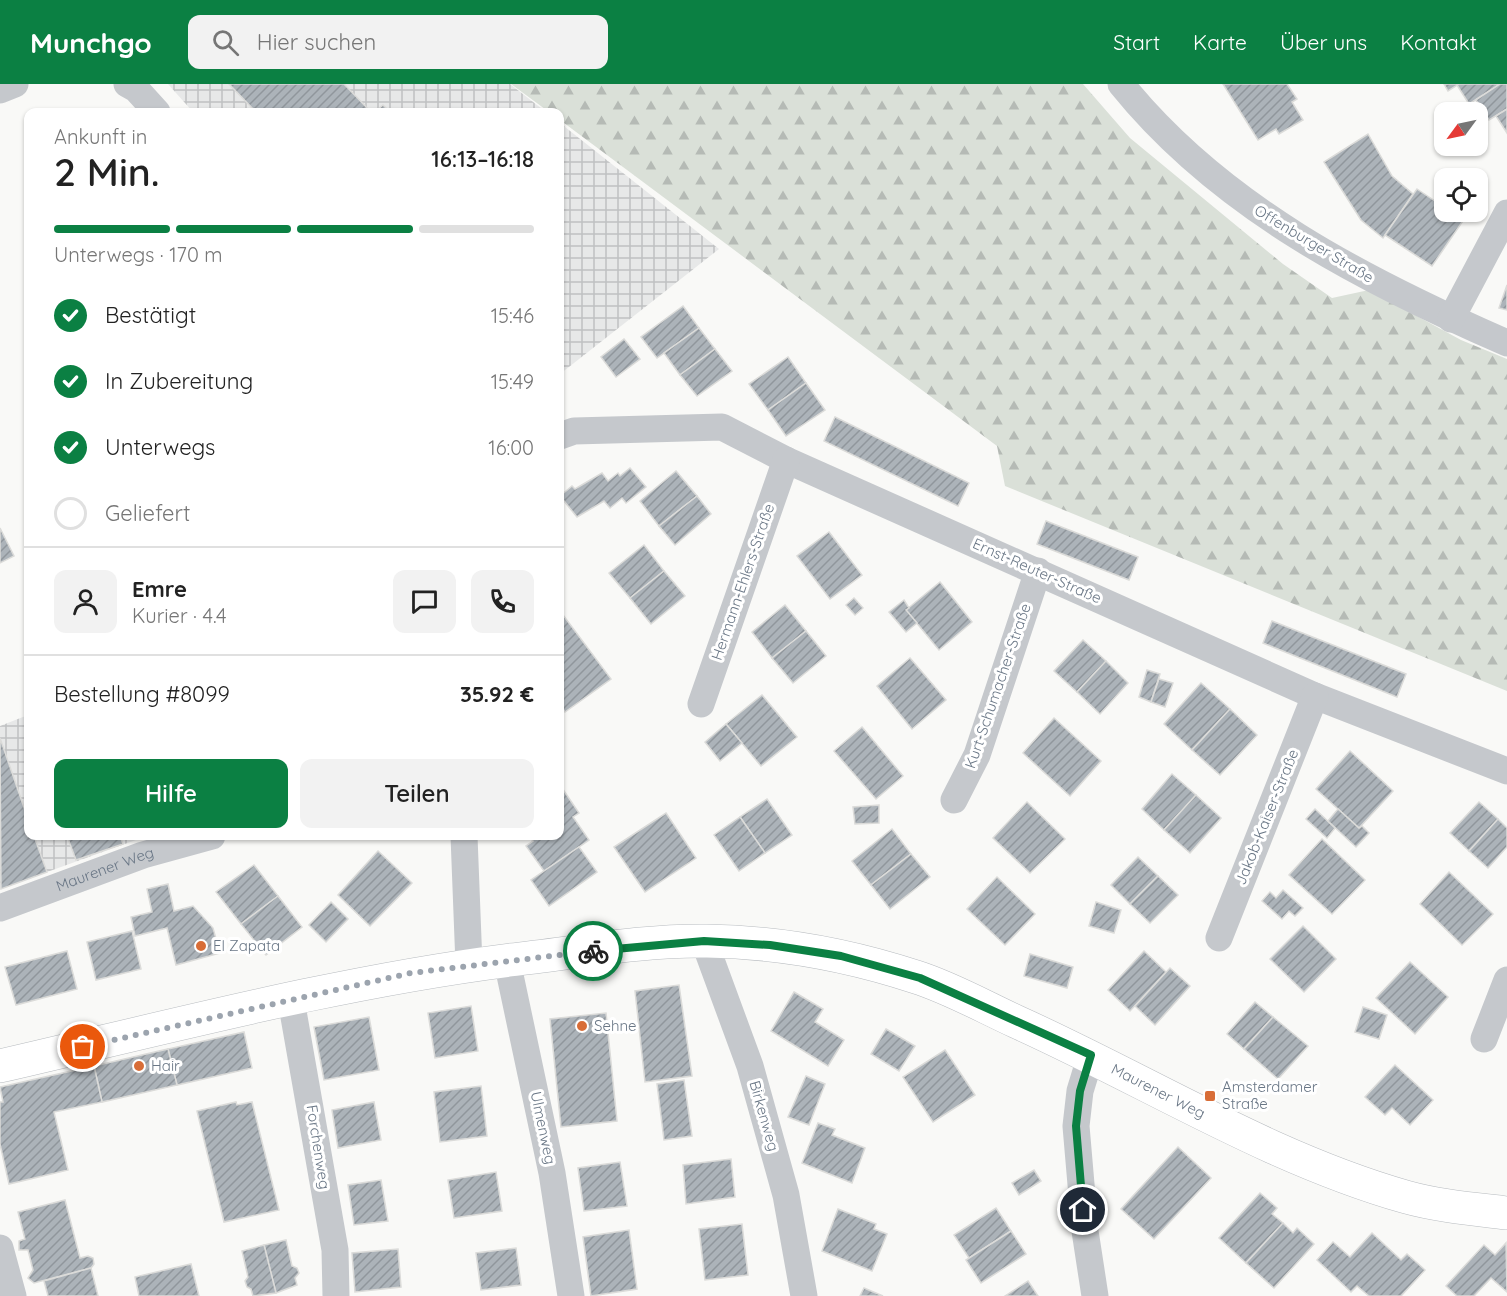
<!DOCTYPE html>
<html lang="de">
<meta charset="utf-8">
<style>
body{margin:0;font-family:Quicksand,sans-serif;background:#f2f2f2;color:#222;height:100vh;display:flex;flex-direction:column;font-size:22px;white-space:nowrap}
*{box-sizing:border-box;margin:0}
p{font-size:20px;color:#767676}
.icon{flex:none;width:33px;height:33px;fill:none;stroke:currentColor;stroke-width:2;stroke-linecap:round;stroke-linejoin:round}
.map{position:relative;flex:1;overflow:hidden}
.details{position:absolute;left:24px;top:24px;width:540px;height:732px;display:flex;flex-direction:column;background:#fff;border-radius:12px;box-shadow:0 2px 4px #0004}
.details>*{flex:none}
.needle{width:39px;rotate:237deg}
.tools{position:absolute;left:1434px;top:18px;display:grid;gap:12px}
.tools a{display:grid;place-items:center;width:54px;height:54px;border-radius:12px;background:#fff;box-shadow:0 2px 4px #0004;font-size:30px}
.pin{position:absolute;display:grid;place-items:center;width:51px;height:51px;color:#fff;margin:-26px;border:3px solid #fff;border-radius:50%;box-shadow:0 2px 6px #0007}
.courier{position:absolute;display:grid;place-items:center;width:60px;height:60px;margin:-30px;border:4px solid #0b8043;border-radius:50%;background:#fff;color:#222;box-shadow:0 2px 8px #0007}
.summary em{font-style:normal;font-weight:600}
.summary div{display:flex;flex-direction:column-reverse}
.summary{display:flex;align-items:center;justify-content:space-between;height:102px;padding:0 30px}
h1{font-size:39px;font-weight:600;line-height:45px}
.bar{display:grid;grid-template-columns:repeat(4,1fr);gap:9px 6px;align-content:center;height:72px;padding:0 30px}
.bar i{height:8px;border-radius:4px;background:#e0e0e0}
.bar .current{background:#0b8043}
.bar p{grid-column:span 4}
.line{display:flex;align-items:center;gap:15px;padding:0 30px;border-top:2px solid #e0e0e0}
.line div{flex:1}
.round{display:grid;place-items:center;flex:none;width:63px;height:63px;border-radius:12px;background:#f2f2f2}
ol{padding:0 30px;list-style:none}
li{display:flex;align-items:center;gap:18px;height:66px}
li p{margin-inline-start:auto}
li .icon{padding:6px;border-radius:50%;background:#0b8043;color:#fff;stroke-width:4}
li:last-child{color:#767676}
li i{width:33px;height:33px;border:3px solid #e0e0e0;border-radius:50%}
.primary-button{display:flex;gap:12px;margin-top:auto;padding:12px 30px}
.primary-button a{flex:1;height:69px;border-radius:12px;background:#0b8043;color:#fff;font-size:24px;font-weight:600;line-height:69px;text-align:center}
.primary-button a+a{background:#f2f2f2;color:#222}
header{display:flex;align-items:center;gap:36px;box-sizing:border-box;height:84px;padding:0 30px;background:#0b8043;color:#fff}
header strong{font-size:28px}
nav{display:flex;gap:33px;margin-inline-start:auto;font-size:21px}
.search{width:420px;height:54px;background:#f2f2f2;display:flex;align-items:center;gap:15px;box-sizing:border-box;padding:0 21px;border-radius:12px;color:#767676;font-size:22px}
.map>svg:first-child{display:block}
.industrial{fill:url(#industrial-grid)}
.forest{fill:url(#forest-firs)}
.building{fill:url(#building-hatch);stroke:#dbdbd9;stroke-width:1.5}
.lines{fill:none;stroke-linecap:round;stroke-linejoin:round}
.secondary-casing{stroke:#b8bcc0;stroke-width:34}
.street{stroke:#c5c8cc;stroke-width:27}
.secondary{stroke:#fff;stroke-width:33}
.done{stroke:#9ca4ae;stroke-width:6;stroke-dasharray:0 10.8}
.route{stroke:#0b8043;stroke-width:8}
.poi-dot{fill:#d86d37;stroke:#fff;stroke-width:2}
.labels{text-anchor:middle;stroke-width:6;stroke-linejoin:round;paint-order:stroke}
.street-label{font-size:15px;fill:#6a7786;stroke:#fff}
.poi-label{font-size:15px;fill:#6a7786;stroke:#fff;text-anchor:start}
</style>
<header>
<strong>Munchgo</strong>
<div class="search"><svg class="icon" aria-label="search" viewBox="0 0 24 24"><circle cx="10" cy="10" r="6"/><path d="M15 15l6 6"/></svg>Hier suchen</div>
<nav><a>Start</a><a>Karte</a><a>Über uns</a><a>Kontakt</a></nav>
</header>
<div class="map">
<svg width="1507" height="1212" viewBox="0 0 1507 1212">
<defs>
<pattern id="industrial-grid" width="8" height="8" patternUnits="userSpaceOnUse" patternTransform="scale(1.5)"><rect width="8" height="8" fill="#e7e8e8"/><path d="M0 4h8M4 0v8" fill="none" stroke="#bfc1c2"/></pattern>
<pattern id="forest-firs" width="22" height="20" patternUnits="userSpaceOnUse" patternTransform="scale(1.5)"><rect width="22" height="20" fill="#dae0d8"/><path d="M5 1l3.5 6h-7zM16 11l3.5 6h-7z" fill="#b5bab5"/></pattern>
<pattern id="building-hatch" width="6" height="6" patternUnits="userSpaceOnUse" patternTransform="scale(1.5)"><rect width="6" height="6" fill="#acb3b9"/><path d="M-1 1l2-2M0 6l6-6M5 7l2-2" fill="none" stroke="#90969c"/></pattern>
</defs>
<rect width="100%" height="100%" fill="#f9f9f7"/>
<!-- industrial -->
<g class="industrial">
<path d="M168 0H510L546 28H193Z"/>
<path d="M560 39 719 165 560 290Z"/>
<path d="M28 631V752H147L0 805V642Z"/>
</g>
<!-- forest -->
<path class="forest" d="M511 0H1083L1130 54 1283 180 1332 214 1369 206 1461 256 1507 275V607L1005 402 997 362 560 36V28H549Z"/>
<!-- building -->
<g class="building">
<path d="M229 0H344L371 28H256Z"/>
<path d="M1223 0H1287L1297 15 1292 18 1303 36 1279 50 1276 45 1258 56Z"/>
<path d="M1444 0H1459L1448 7Z"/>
<path d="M1459 0H1500L1469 20 1457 1Z"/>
<path d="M1500 0H1507V25L1489 36 1476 16Z"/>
<path d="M383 21 390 28H375Z"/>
<path d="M1507 25V49L1496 32Z"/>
<path d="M1368 50 1392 92 1413 110 1383 154 1361 136 1324 78Z"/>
<path d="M1417 105 1435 117 1442 106 1444 108V128H1469L1432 182 1385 151Z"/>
<path d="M1507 201V226L1499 224Z"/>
<path d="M683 222 699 244 657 274 641 253Z"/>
<path d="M699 244 715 265 680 291 664 269Z"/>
<path d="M624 255 640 275 616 293 601 273Z"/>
<path d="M715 265 732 287 697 312 680 291Z"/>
<path d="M788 273 806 299 768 326 749 300Z"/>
<path d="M806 299 825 326 786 352 768 326Z"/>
<path d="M835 333 969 399 958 422 824 357Z"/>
<path d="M630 384 646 403 626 419 622 414 610 424 604 417 577 433 560 412 572 402 575 405 602 389 608 397 618 389 620 392Z"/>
<path d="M676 387 697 412 659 442 640 417Z"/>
<path d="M697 412 711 430 675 461 659 442Z"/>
<path d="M1046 437 1138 473 1129 496 1037 460Z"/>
<path d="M0 444 14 472 0 479Z"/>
<path d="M829 448 862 491 830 515 797 472Z"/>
<path d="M644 461 664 487 630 514 609 489Z"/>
<path d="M664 487 685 512 651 540 630 514Z"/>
<path d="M940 498 972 538 939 566 906 526Z"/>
<path d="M854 514 863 524 855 531 846 521Z"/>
<path d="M904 516 909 524 906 526 917 539 906 548 889 528Z"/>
<path d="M785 521 806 547 772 574 752 548Z"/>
<path d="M560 527 611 595 565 628 560 621Z"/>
<path d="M1272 537 1406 590 1397 613 1263 559Z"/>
<path d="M806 547 826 572 793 599 772 574Z"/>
<path d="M1083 556 1106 577 1077 608 1054 587Z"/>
<path d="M910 574 946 616 912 645 877 602Z"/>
<path d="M1106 577 1128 599 1100 630 1077 608Z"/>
<path d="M1147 586 1160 590 1151 618 1139 613Z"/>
<path d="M1159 595 1173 599 1165 623 1151 618Z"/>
<path d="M1201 599 1230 625 1192 666 1164 640Z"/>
<path d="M762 611 797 653 761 682 726 640Z"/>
<path d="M1230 625 1257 651 1220 691 1192 666Z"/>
<path d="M1054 634 1101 677 1070 712 1023 669Z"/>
<path d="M726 640 742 659 720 677 705 658Z"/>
<path d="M862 643 903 692 876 715 834 667Z"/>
<path d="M0 654 28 735V752H34L47 788 1 805Z"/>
<path d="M1350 667 1393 707 1359 744 1316 705Z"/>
<path d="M1172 690 1196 711 1164 746 1142 725Z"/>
<path d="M560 701 579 729 573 733 589 756 544 787 526 762 533 757 529 752H560Z"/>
<path d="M1196 711 1221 734 1190 769 1164 746Z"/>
<path d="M767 715 792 751 765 769 740 733Z"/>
<path d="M1027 718 1065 755 1030 789 993 754Z"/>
<path d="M1479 718 1498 735 1469 767 1450 749Z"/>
<path d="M879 721V739L855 740 853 723Z"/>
<path d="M1315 725 1335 744 1327 754 1306 735Z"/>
<path d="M1338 725 1359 744 1362 742 1369 749 1356 763 1328 737Z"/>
<path d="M666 729 696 774 645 808 614 763Z"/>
<path d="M740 733 765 769 739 787 714 751Z"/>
<path d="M1498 735 1507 744V763L1488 784 1469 767Z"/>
<path d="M892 745 911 770 871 801 852 777Z"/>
<path d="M67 752H120L123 760 76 776Z"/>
<path d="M1322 755 1365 796 1332 830 1289 791Z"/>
<path d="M579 763 597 788 549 822 531 796Z"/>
<path d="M378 767 412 799 370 842 338 811Z"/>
<path d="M911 770 930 793 890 825 871 801Z"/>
<path d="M1138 773 1158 792 1130 820 1111 801Z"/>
<path d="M254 781 278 812 241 840 216 808Z"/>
<path d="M1449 788 1493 830 1462 861 1420 820Z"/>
<path d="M1158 792 1178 811 1150 839 1130 820Z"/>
<path d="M997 793 1035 830 1005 861 967 825Z"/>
<path d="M168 800 174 827 193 822 213 844 220 869 176 881 167 844 135 852 131 833 152 828 147 805Z"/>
<path d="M1283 806 1303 824 1295 832 1289 827 1282 835 1262 817 1270 808 1276 814Z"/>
<path d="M278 812 302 843 266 871 241 840Z"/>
<path d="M331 818 348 835 326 858 309 841Z"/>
<path d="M1096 818 1121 826 1114 849 1089 842Z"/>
<path d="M1303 842 1336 875 1304 908 1270 875Z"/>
<path d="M132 847 141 885 96 896 87 858Z"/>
<path d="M67 867 77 905 16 921 5 883Z"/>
<path d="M1144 867 1166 888 1130 927 1108 906Z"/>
<path d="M1030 870 1073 883 1067 904 1024 892Z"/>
<path d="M1410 878 1448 913 1415 950 1376 914Z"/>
<path d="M1170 884 1190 902 1155 941 1135 922Z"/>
<path d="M679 901 692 992 645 998 635 907Z"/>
<path d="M794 908 823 925 815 938 844 956 828 982 771 947Z"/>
<path d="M1255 918 1273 933 1244 965 1227 950Z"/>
<path d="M471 922 478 967 435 974 428 929Z"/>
<path d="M1363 923 1387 931 1379 955 1355 948Z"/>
<path d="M606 929 617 1037 561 1043 550 935Z"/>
<path d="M369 933 379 986 324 996 314 943Z"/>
<path d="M1273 933 1308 962 1278 995 1244 965Z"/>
<path d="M886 945 915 962 899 987 871 970Z"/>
<path d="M244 948 252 984 177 1001 168 965Z"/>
<path d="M168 965 177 1001 102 1018 94 982Z"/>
<path d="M945 966 975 1011 933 1038 903 993Z"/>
<path d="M1395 981 1433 1016 1410 1041 1392 1024 1385 1031 1365 1013Z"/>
<path d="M94 982 102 1018 54 1028 68 1086 9 1100 0 1060V1018H3L0 1003Z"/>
<path d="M806 992 825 1000 809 1041 788 1033Z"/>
<path d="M684 996 692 1052 664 1056 657 1000Z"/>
<path d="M481 1002 487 1052 440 1058 434 1008Z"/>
<path d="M236 1018 237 1021 252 1018 279 1126 224 1138 197 1027Z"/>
<path d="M374 1018 381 1056 338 1064 332 1026Z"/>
<path d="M818 1039 835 1045 832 1051 865 1064 852 1099 802 1079Z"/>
<path d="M1178 1063 1211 1094 1154 1155 1121 1125Z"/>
<path d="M731 1075 735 1113 686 1120 683 1081Z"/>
<path d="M620 1078 627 1122 584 1127 578 1084Z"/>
<path d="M1034 1086 1041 1097 1019 1111 1012 1099Z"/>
<path d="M496 1088 502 1127 454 1134 448 1096Z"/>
<path d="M381 1096 388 1137 354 1141 348 1101Z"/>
<path d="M1260 1109 1277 1124 1272 1130 1283 1139 1246 1179 1219 1154Z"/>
<path d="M65 1116 80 1174 88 1172 93 1174 94 1180 91 1184 34 1199 28 1194 33 1186 28 1166H19V1157L25 1155 18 1128Z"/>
<path d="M996 1124 1011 1147 969 1174 954 1151Z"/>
<path d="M838 1125 876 1140 874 1145 887 1150 872 1187 822 1167Z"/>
<path d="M1283 1139 1293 1149 1297 1144 1314 1160 1274 1204 1246 1179Z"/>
<path d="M742 1140 748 1191 705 1196 699 1145Z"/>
<path d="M629 1146 637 1205 591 1212 583 1153Z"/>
<path d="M1011 1147 1026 1170 981 1199 966 1176Z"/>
<path d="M1372 1149 1401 1176 1407 1170 1425 1186 1401 1212H1369L1357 1202 1351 1208 1317 1176 1333 1158 1350 1173Z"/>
<path d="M286 1156 292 1182 297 1184 299 1189 295 1194 297 1201 276 1209 264 1161Z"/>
<path d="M1506 1159 1507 1208 1491 1194 1474 1212H1457L1446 1202 1484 1161 1495 1171Z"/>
<path d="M264 1161 276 1209 253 1212 251 1205 247 1203 245 1197 248 1193 242 1167Z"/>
<path d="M516 1164 521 1201 481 1206 476 1169Z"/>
<path d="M398 1165 401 1203 355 1208 352 1169Z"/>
<path d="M191 1180 199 1212H139L135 1193Z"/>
<path d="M91 1184 98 1212H48L44 1197Z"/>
<path d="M1028 1197 1038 1212H1005Z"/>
<path d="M864 1204 883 1212H860Z"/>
</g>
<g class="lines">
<defs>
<g id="secondary">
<path id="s2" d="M0 982C169 943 338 898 510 876 575 869 642 856 707 857 778 858 849 871 916 893 951 904 984 923 1017 938 1146 996 1269 1074 1406 1113 1438 1122 1473 1125 1507 1129"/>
</g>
</defs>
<!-- secondary casing -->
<use href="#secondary" class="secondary-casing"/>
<!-- street -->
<g class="street">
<path d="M127 0 136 5 157 28"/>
<path d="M1121 0C1220 123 1365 197 1507 259"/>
<path d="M0 6 15 0"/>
<path d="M1451 235 1507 129"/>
<path d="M560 352 574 347 722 343 786 376 1315 612 1507 687"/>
<path d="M701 620 786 376"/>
<path d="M954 716 977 671 1038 487"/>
<path d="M464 752 469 881"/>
<path id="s1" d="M0 824 143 771 212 752"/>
<path d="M1219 854 1315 612"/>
<path d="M704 857 750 982 786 1111 804 1212"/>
<path d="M507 877 552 1089 571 1212"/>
<path d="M291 916 335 1166 336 1212"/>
<path d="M1484 955 1507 896"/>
<path d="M1091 971 1080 1007 1076 1042 1085 1147 1095 1212"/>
<path d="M0 1164 13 1212"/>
</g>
<!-- secondary -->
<use href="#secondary" class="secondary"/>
</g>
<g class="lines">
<!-- done -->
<path class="done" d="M83 963 411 889 593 867"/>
<!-- route -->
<path class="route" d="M593 867 704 857 770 861 841 872 920 894 1091 971 1080 1007 1076 1042 1083 1126"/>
</g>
<!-- markers -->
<g class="poi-dot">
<circle cx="201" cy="862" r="6"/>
<circle cx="582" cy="942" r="6"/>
<circle cx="139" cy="982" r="6"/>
<rect x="1204" y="1006" width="12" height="12" rx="3"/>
</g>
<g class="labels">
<!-- street labels -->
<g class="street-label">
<text transform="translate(1314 160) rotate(31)" y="5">Offenburger Straße</text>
<text transform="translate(1037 487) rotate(24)" y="5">Ernst-Reuter-Straße</text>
<text transform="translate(743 498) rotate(-71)" y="5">Hermann-Ehlers-Straße</text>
<text transform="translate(998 602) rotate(-71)" y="5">Kurt-Schumacher-Straße</text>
<text transform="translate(1267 733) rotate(-68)" y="5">Jakob-Kaiser-Straße</text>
<text dy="5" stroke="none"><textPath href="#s1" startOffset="112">Maurener Weg</textPath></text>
<text dy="5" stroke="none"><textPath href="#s2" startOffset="1200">Maurener Weg</textPath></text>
<text transform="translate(764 1032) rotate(74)" y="5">Birkenweg</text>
<text transform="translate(543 1044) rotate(78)" y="5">Ulmenweg</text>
<text transform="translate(318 1063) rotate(81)" y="5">Forchenweg</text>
</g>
<!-- poi labels -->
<g class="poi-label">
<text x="213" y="867">El Zapata</text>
<text x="594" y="947">Sehne</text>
<text x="151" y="987">Hair</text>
<text x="1222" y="1008">Amsterdamer<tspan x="1222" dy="17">Straße</tspan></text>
</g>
</g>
</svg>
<div class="tools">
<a><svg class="needle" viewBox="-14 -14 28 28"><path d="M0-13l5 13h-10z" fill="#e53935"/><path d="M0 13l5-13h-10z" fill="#767676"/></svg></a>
<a><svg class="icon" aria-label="locate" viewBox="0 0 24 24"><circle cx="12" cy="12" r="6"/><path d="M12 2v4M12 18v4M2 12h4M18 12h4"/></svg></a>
</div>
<div class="pin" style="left:83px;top:963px;background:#ea580c"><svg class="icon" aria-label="bag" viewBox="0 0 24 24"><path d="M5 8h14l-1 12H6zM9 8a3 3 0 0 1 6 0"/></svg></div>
<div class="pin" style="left:1083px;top:1126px;background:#1f2937"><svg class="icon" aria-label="home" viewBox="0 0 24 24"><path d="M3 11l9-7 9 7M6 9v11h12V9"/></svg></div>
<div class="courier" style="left:593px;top:867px"><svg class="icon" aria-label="bike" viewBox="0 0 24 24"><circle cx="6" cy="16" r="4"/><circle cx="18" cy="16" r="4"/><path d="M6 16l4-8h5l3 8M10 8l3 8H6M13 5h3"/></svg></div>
<section class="details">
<div class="summary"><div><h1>2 Min.</h1><p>Ankunft in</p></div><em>16:13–16:18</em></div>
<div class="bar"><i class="current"></i><i class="current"></i><i class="current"></i><i></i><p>Unterwegs · 170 m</p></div>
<ol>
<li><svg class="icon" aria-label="check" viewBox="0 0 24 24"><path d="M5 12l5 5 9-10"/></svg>Bestätigt<p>15:46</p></li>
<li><svg class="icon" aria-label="check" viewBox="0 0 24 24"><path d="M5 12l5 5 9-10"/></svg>In Zubereitung<p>15:49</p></li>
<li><svg class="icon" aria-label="check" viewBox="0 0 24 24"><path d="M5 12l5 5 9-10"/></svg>Unterwegs<p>16:00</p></li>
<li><i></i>Geliefert</li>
</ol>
<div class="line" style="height:108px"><a class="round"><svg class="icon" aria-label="person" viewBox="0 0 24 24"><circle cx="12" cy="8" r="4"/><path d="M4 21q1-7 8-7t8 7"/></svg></a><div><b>Emre</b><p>Kurier · 4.4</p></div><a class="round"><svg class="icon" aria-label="chat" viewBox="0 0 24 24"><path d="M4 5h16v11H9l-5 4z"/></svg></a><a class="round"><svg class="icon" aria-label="phone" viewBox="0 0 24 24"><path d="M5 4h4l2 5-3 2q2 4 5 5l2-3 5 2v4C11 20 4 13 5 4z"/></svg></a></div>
<div class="line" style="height:78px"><div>Bestellung #8099</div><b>35.92 €</b></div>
<div class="primary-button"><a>Hilfe</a><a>Teilen</a></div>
</section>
</div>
